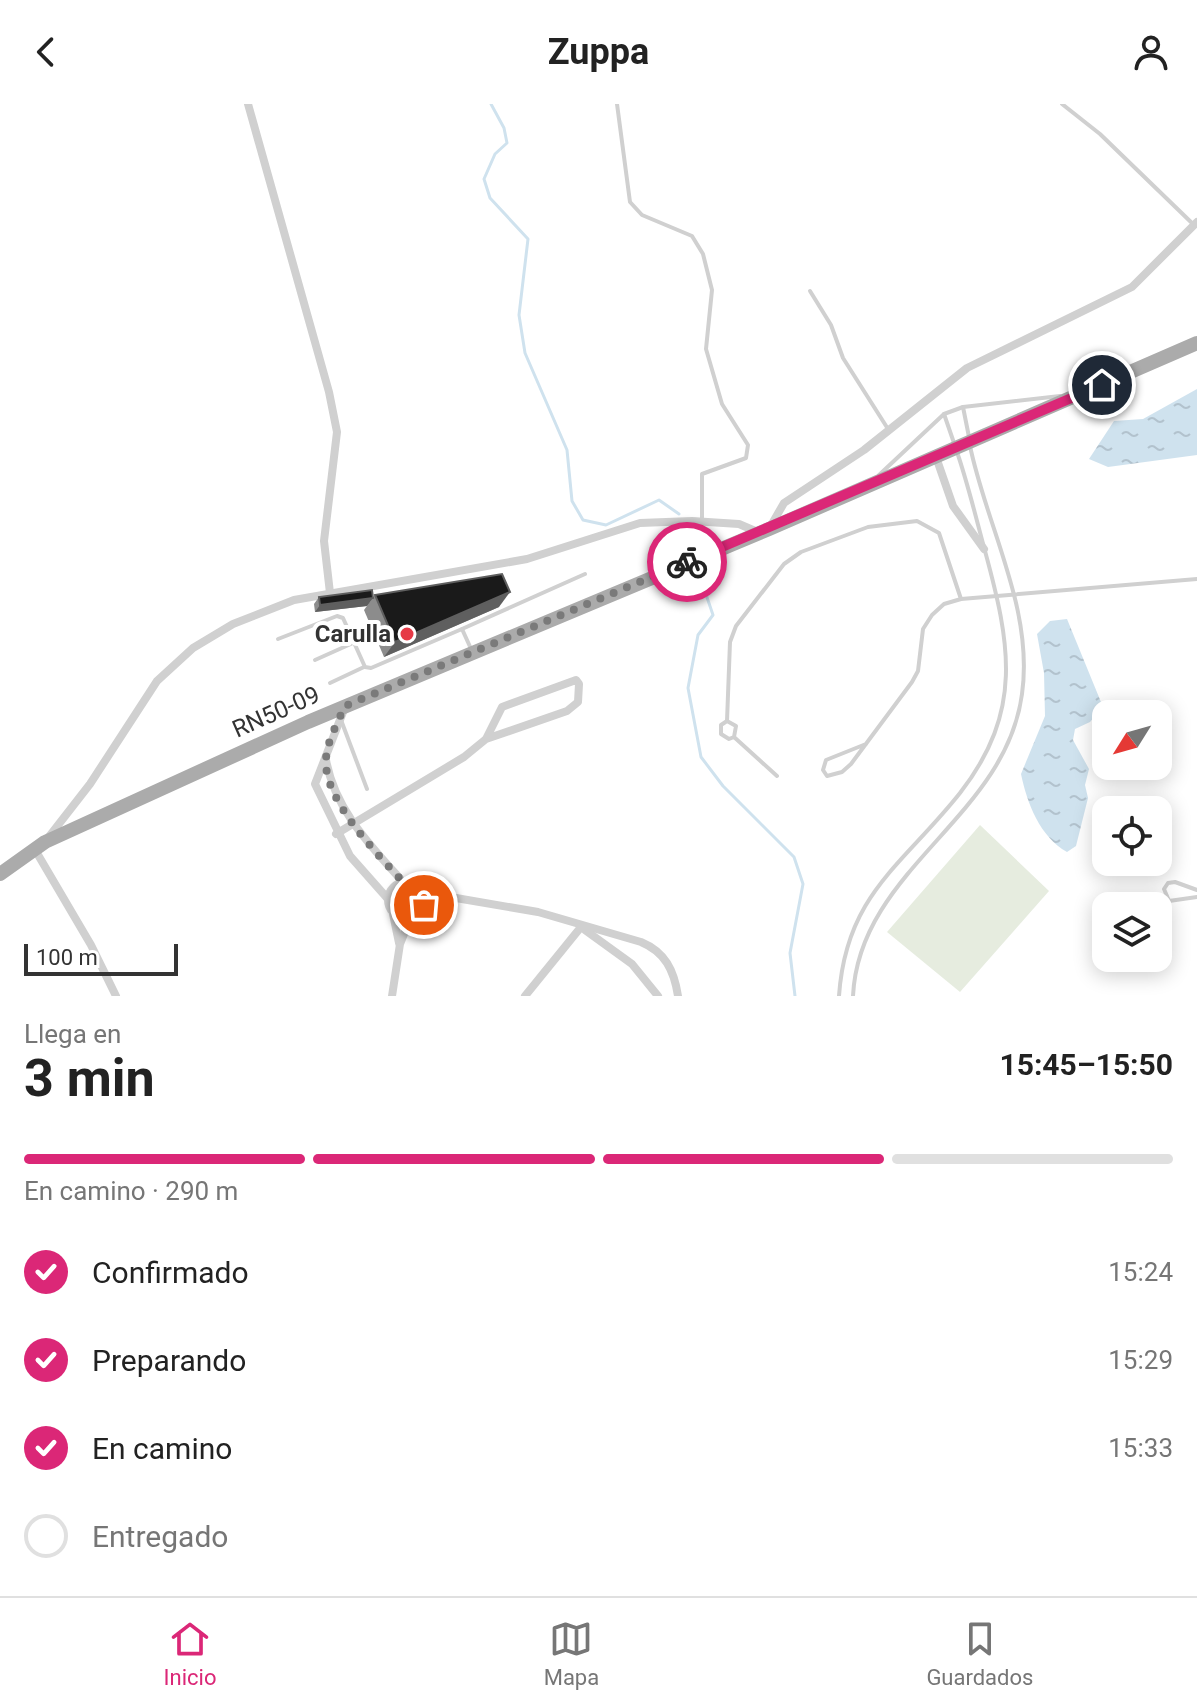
<!DOCTYPE html>
<html lang="es">
<meta charset="utf-8">
<style>
body{margin:0;font-family:Roboto,sans-serif;background:#f2f2f2;color:#222;height:100vh;display:flex;flex-direction:column;font-size:30px;white-space:nowrap}
*{box-sizing:border-box;margin:0}
p{font-size:26px;color:#767676}
.icon{flex:none;width:44px;height:44px;fill:none;stroke:currentColor;stroke-width:2;stroke-linecap:round;stroke-linejoin:round}
.map{position:relative;height:892px;overflow:hidden}
.drawer{display:flex;flex-direction:column;background:#fff;flex:1}
.drawer>*{flex:none}
.needle{width:52px;rotate:233deg}
.fabs{position:absolute;left:1092px;top:596px;display:grid;gap:16px}
.fabs a{display:grid;place-items:center;width:80px;height:80px;border-radius:16px;background:#fff;box-shadow:0 4px 20px #0003;font-size:40px}
.scale{position:absolute;left:24px;bottom:20px;width:154px;box-sizing:border-box;padding-left:8px;border:4px solid #333;border-top:0;font-size:22px;line-height:28px;white-space:nowrap;color:#333;-webkit-text-stroke:6px #fff;paint-order:stroke}
.pin{position:absolute;display:grid;place-items:center;width:68px;height:68px;color:#fff;margin:-34px;border:4px solid #fff;border-radius:50%;box-shadow:0 2px 8px #0007}
.courier{position:absolute;display:grid;place-items:center;width:80px;height:80px;margin:-40px;border:6px solid #db2777;border-radius:50%;background:#fff;color:#222;box-shadow:0 2px 10px #0007}
.summary em{font-style:normal;font-weight:700}
.summary div{display:flex;flex-direction:column-reverse}
.summary{display:flex;align-items:center;justify-content:space-between;height:136px;padding:0 24px}
h1{font-size:52px;font-weight:700;line-height:60px}
.bar{display:grid;grid-template-columns:repeat(4,1fr);gap:12px 8px;align-content:center;height:96px;padding:0 24px}
.bar i{height:10px;border-radius:6px;background:#e0e0e0}
.bar .current{background:#db2777}
.bar p{grid-column:span 4}
ol{padding:0 24px;list-style:none}
li{display:flex;align-items:center;gap:24px;height:88px}
li p{margin-inline-start:auto}
li .icon{padding:8px;border-radius:50%;background:#db2777;color:#fff;stroke-width:4}
li:last-child{color:#767676}
li i{width:44px;height:44px;border:4px solid #e0e0e0;border-radius:50%}
header{display:flex;justify-content:space-between;align-items:center;height:104px;padding:0 24px;background:#fff;font-size:36px;font-weight:700}
.tab-bar{display:flex;justify-content:space-around;align-items:center;height:112px;border-top:2px solid #e0e0e0;background:#fff;font-size:22px;color:#767676}
.tab-bar a{display:grid;justify-items:center;gap:4px}
.tab-bar .current{color:#db2777}
.map>svg:first-child{display:block}
.pitch{fill:#e6ecdf}
.water{fill:url(#water-ripples)}
.lines{fill:none;stroke-linecap:round;stroke-linejoin:round}
.stream{stroke:#cfe2ee;stroke-width:3}
.service{stroke:#d0d0d0;stroke-width:4}
.minor{stroke:#d0d0d0;stroke-width:8}
.primary{stroke:#ababab;stroke-width:14}
.wall{fill:#8c8c8c}
.shaded-wall{fill:#5f5f5f}
.building{fill:#1a1a1a;stroke:#5f5f5f;stroke-width:2}
.done{stroke:#7a7a7a;stroke-width:8;stroke-dasharray:0 14.4}
.route{stroke:#db2777;stroke-width:10}
.poi-dot{fill:#e63946;stroke:#fff;stroke-width:3}
.labels{text-anchor:middle;stroke-width:8;stroke-linejoin:round;paint-order:stroke}
.poi-label{font-size:24px;font-weight:bold;fill:#333;stroke:#fff;text-anchor:end}
.street-label{font-size:24px;fill:#333;stroke:#fff}
</style>
<header><svg class="icon" aria-label="back" viewBox="0 0 24 24"><path d="M15 5l-7 7 7 7"/></svg>Zuppa<svg class="icon" aria-label="person" viewBox="0 0 24 24"><circle cx="12" cy="8" r="4"/><path d="M4 21q1-7 8-7t8 7"/></svg></header>
<div class="map">
<svg width="1197" height="892" viewBox="0 0 1197 892">
<defs>
<pattern id="water-ripples" width="26" height="14" patternUnits="userSpaceOnUse" patternTransform="scale(2)"><rect width="26" height="14" fill="#cfe2ee"/><path d="M2 4q2-2 4 0t4 0M15 11q2-2 4 0t4 0" fill="none" stroke="#b2c2cd"/></pattern>
</defs>
<rect width="100%" height="100%" fill="#fff"/>
<!-- pitch -->
<path class="pitch" d="M980 721 1049 787 960 888 887 828Z"/>
<!-- water -->
<g class="water">
<path d="M1197 285V351L1108 363 1089 355 1114 317 1143 315Z"/>
<path d="M1067 515 1103 603 1090 618 1075 625 1073 636 1089 665 1085 681 1088 694 1076 742 1067 748C1040 733 1027 699 1021 670L1045 612 1044 569 1037 530 1050 517Z"/>
</g>
<g class="lines">
<!-- stream -->
<g class="stream">
<path d="M491 0 504 24 507 39 495 50 484 75 490 94 528 135 519 211 525 249 567 346 572 397 583 416 606 421 659 396 679 410"/>
<path d="M686 431 694 450"/>
<path d="M696 461 713 511 698 531 688 584 701 653 723 682 794 753 803 780 790 849 795 892"/>
</g>
<!-- service -->
<g class="service">
<path d="M617 0 630 98 642 111 692 132 703 150 712 186 706 245 722 300 748 341 746 354 702 370V417"/>
<path d="M1062 0 1100 30 1194 121"/>
<path d="M810 187 831 221 843 254 888 325"/>
<path d="M963 303 969 333"/>
<path d="M944 310 954 339"/>
<path d="M879 371 944 310 963 303 1060 292"/>
<path d="M462 525 585 470"/>
<path d="M278 535 337 512 343 514 365 563 371 564 462 525 472 547"/>
<path d="M315 556 353 539"/>
<path d="M330 579 364 563"/>
<path d="M341 616 367 685"/>
<path d="M727 617 730 538 736 522 784 460 801 448 868 423 917 417 939 429 961 495"/>
<path d="M734 633 736 622 727 617 721 621V630L729 635 734 633 777 672"/>
<path d="M866 640 826 656 823 666 827 672 842 668 851 660 912 578 918 567 923 525 932 511 944 500 961 495 1197 475"/>
<path d="M1197 786 1175 778 1168 779 1164 785 1169 797 1197 793"/>
<path d="M839 892C846 790 903 761 960 689 1024 607 1010 539 985 447 976 414 968 380 957 348"/>
<path d="M853 892C859 765 1006 714 1022 590 1034 505 987 424 970 342"/>
</g>
<!-- minor -->
<g class="minor">
<path d="M248 0 329 288 337 328 324 437 330 489"/>
<path d="M936 353 953 402 984 445"/>
<path d="M769 425 784 399 864 346 967 264 1132 183 1197 118"/>
<path d="M345 603 315 680 350 752 388 795"/>
<path d="M326 656C335 706 370 741 403 778"/>
<path d="M336 730 464 653 486 635 502 603 576 576 579 580 578 598 567 607 486 635"/>
<path d="M48 734 90 680 157 577 193 544 233 520 294 496 527 455 640 419 692 417 739 420 760 429"/>
<path d="M34 744 91 841 116 892"/>
<circle cx="406" cy="796" r="18"/>
<path d="M419 783 456 794 538 808 641 838C665 848 674 866 678 892"/>
<path d="M424 801 455 794"/>
<path d="M393 810 399 839"/>
<path d="M585 826 632 860 658 892"/>
<path d="M392 892 400 840 410 815"/>
<path d="M525 892 581 823"/>
</g>
<!-- primary -->
<path class="primary" d="M0 770 45 738 308 618 769 425 1197 239"/>
</g>
<!-- wall -->
<g class="wall">
<path d="M375 491 499 503 384 553 364 506Z"/>
<path d="M319 493 373 494 367 502 315 508 314 500Z"/>
</g>
<!-- shaded-wall -->
<g class="shaded-wall">
<path d="M510 488 499 503 384 553 395 538Z"/>
<path d="M373 494 367 502 315 508 320 501Z"/>
</g>
<!-- building -->
<g class="building">
<path d="M502 470 510 488 395 538 375 491Z"/>
<path d="M372 486 373 494 320 501 319 493Z"/>
</g>
<g class="lines">
<!-- done -->
<path class="done" d="M424 801 421 786 412 778H403C377 749 323 696 326 655 327 637 338 618 345 602L687 458"/>
<!-- route -->
<path class="route" d="M687 458 1102 281"/>
</g>
<!-- markers -->
<circle class="poi-dot" cx="407" cy="530" r="8"/>
<g class="labels">
<!-- poi labels -->
<g class="poi-label">
<text x="391" y="538">Carulla</text>
</g>
<!-- street labels -->
<g class="street-label">
<text transform="translate(276 608) rotate(-24)" y="8">RN50-09</text>
</g>
</g>
</svg>
<div class="fabs">
<a><svg class="needle" viewBox="-14 -14 28 28"><path d="M0-13l5 13h-10z" fill="#e53935"/><path d="M0 13l5-13h-10z" fill="#767676"/></svg></a>
<a><svg class="icon" aria-label="locate" viewBox="0 0 24 24"><circle cx="12" cy="12" r="6"/><path d="M12 2v4M12 18v4M2 12h4M18 12h4"/></svg></a>
<a><svg class="icon" aria-label="layers" viewBox="0 0 24 24"><path d="M12 4l9 5-9 5-9-5zM3 14l9 5 9-5"/></svg></a>
</div>
<div class="scale">100 m</div>
<div class="pin" style="left:424px;top:801px;background:#ea580c"><svg class="icon" aria-label="bag" viewBox="0 0 24 24"><path d="M5 8h14l-1 12H6zM9 8a3 3 0 0 1 6 0"/></svg></div>
<div class="pin" style="left:1102px;top:281px;background:#1f2937"><svg class="icon" aria-label="home" viewBox="0 0 24 24"><path d="M3 11l9-7 9 7M6 9v11h12V9"/></svg></div>
<div class="courier" style="left:687px;top:458px"><svg class="icon" aria-label="bike" viewBox="0 0 24 24"><circle cx="6" cy="16" r="4"/><circle cx="18" cy="16" r="4"/><path d="M6 16l4-8h5l3 8M10 8l3 8H6M13 5h3"/></svg></div>
</div>
<section class="drawer">
<div class="summary"><div><h1>3 min</h1><p>Llega en</p></div><em>15:45–15:50</em></div>
<div class="bar"><i class="current"></i><i class="current"></i><i class="current"></i><i></i><p>En camino · 290 m</p></div>
<ol>
<li><svg class="icon" aria-label="check" viewBox="0 0 24 24"><path d="M5 12l5 5 9-10"/></svg>Confirmado<p>15:24</p></li>
<li><svg class="icon" aria-label="check" viewBox="0 0 24 24"><path d="M5 12l5 5 9-10"/></svg>Preparando<p>15:29</p></li>
<li><svg class="icon" aria-label="check" viewBox="0 0 24 24"><path d="M5 12l5 5 9-10"/></svg>En camino<p>15:33</p></li>
<li><i></i>Entregado</li>
</ol>
</section>
<nav class="tab-bar">
<a class="current"><svg class="icon" aria-label="home" viewBox="0 0 24 24"><path d="M3 11l9-7 9 7M6 9v11h12V9"/></svg>Inicio</a>
<a><svg class="icon" aria-label="map" viewBox="0 0 24 24"><path d="M3 6l6-2 6 2 6-2v14l-6 2-6-2-6 2zM9 4v14M15 6v14"/></svg>Mapa</a>
<a><svg class="icon" aria-label="saved" viewBox="0 0 24 24"><path d="M7 4h10v16l-5-4-5 4z"/></svg>Guardados</a>
</nav>
